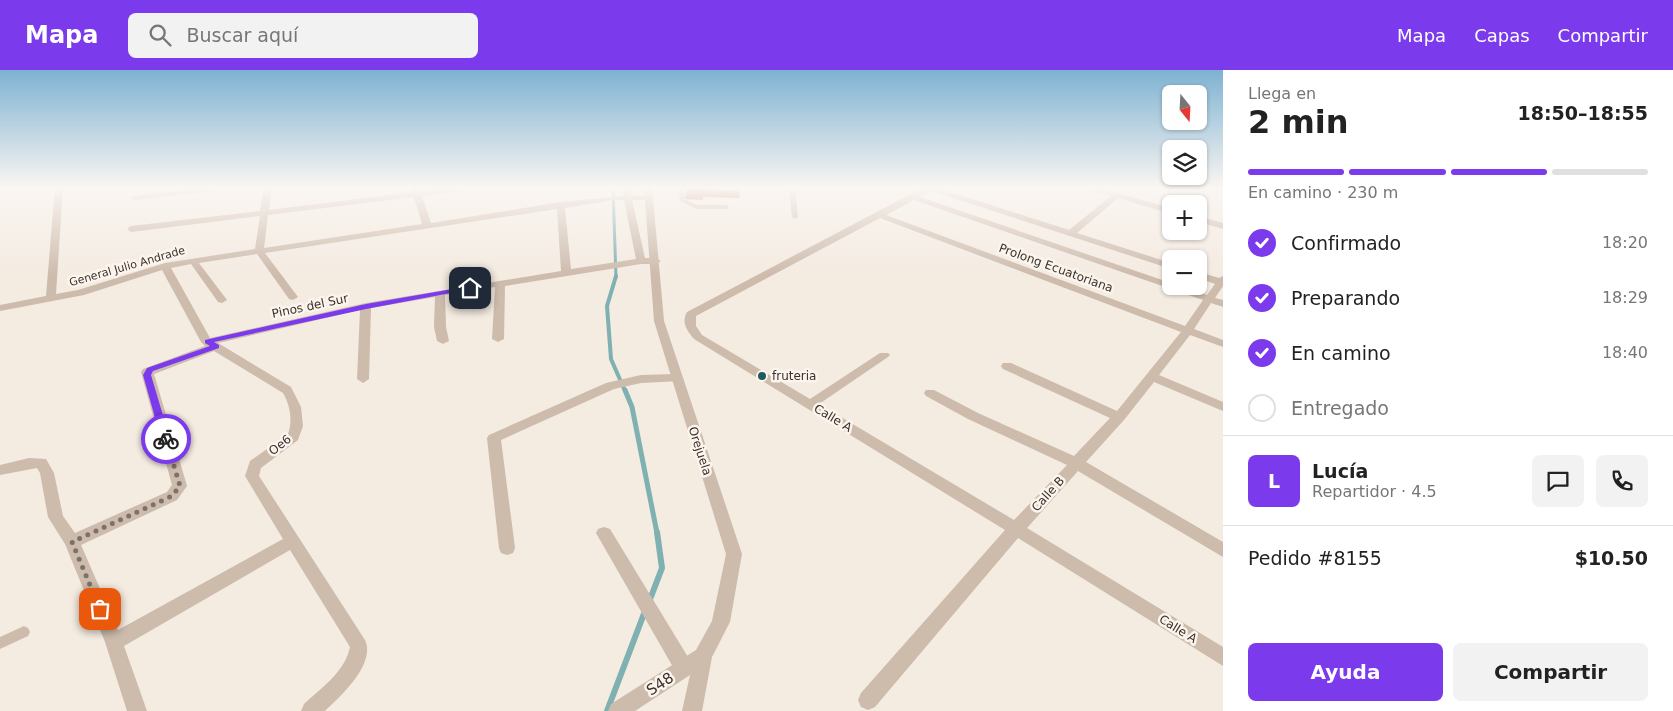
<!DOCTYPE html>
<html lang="es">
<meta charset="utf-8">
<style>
body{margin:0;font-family:"DejaVu Sans",sans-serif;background:#f2f2f2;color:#222;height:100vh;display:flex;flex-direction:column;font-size:19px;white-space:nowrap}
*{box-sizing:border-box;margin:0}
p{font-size:16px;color:#767676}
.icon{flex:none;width:28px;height:28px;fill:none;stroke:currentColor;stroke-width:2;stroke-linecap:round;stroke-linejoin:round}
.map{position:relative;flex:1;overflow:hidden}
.side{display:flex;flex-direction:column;background:#fff;width:450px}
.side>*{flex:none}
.needle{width:32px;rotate:162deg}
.buttons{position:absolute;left:1162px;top:15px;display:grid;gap:10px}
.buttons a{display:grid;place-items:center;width:45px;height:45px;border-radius:8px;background:#fff;box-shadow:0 1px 4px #0004;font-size:25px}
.pin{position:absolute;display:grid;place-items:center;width:42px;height:42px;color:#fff;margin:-21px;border-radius:10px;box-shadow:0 2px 8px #0006}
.courier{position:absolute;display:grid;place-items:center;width:50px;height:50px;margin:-25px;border:4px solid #7c3aed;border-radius:50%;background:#fff;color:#222;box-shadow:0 1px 6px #0007}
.headline em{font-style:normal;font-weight:800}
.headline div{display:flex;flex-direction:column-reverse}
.headline{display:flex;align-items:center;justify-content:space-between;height:85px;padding:0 25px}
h1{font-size:32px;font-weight:800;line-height:38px}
.bar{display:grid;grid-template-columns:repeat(4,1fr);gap:8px 5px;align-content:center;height:60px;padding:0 25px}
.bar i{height:6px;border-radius:4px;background:#e0e0e0}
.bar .active{background:#7c3aed}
.bar p{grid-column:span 4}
.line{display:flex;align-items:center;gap:12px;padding:0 25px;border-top:1px solid #e0e0e0}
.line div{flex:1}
.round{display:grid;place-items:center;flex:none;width:52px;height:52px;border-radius:8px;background:#f2f2f2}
ol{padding:0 25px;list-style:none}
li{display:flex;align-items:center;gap:15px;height:55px}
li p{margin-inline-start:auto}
li .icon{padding:5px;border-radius:50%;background:#7c3aed;color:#fff;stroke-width:4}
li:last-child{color:#767676}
li i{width:28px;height:28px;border:2px solid #e0e0e0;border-radius:50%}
.primary-button{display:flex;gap:10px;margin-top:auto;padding:10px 25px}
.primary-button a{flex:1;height:58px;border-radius:8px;background:#7c3aed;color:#fff;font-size:20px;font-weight:800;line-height:58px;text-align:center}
.primary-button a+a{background:#f2f2f2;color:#222}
header{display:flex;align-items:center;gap:30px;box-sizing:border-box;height:70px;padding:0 25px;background:#7c3aed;color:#fff}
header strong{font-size:24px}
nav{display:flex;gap:28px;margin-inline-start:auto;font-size:18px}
.search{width:350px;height:45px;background:#f2f2f2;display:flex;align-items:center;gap:12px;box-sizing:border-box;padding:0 18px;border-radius:8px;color:#767676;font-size:19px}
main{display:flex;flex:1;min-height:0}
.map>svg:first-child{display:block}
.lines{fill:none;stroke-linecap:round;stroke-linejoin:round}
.stream-far3{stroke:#7fb0b2;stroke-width:3}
.stream-far2{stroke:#7fb0b2;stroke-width:4}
.stream-far1{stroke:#7fb0b2;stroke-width:5}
.stream{stroke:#7fb0b2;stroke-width:6}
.building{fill:#c8694b}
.service{fill:#cdbbac;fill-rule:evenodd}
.minor{fill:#cdbbac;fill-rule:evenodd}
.tertiary{fill:#cdbbac;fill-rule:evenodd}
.route{fill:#7c3aed}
.done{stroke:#7c716b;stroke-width:5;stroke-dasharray:0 9}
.poi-dot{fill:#1f5a5e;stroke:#fbf5ee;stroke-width:2}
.labels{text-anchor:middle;stroke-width:5;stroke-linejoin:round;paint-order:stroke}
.far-street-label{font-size:11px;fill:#3b302b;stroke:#fbf5ee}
.street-label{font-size:12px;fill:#3b302b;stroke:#fbf5ee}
.poi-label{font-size:12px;fill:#3b302b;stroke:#fbf5ee;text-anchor:start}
.near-street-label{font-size:15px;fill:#3b302b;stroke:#fbf5ee}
</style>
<header>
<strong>Mapa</strong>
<div class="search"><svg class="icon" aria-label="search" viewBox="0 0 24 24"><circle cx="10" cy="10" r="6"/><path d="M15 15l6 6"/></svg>Buscar aquí</div>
<nav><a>Mapa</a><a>Capas</a><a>Compartir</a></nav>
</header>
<main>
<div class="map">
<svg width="1223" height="641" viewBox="0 0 1223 641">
<rect width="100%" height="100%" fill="#f4ebe1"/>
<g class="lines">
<!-- stream-far3 -->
<path class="stream-far3" d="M613 117 616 208"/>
<!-- stream-far2 -->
<path class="stream-far2" d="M616 206 607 236 611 289 625 321"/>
<!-- stream-far1 -->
<path class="stream-far1" d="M625 320 632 337 657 463"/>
<!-- stream -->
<g class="stream">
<path d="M649 532 662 498 657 462"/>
<path d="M607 641 645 541"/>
</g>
</g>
<!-- building -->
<path class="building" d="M687 117 739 121 740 128 703 127V130L685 129Z"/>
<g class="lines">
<!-- service -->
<g class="service">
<path d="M678 117H684L685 129 697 135H726L729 137 726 139H696L680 131Z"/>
<path d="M789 117H795L798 147 795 149 792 147Z"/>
<path d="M24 556 28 558 30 562 28 566 0 579V567Z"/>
</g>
<!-- minor -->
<g class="minor">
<path d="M55 117H63L56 224 78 220 165 193 255 179 260 146 131 162 127 159 131 156 260 141 264 117H272L269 140 413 122 411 117H419L420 121 459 117H480L476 119 422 126 431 153 561 132 623 126V117H631V126H647L651 128 647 130H632L645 188H656L661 191 656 194H641L505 216 504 269 498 272 492 269 495 217 445 225 446 257 449 271 443 274 437 271 434 257 435 227 371 238 369 309 363 313 357 309 360 240 218 273 291 317 301 337 303 356 298 370 261 398 259 406 365 570C376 594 341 626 325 641H301L304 634C321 618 345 602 350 577L290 480 124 576 147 641H127L105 572 65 474 48 447 40 403 37 398 0 405V395L29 388 46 389 54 403 63 446 75 463 167 422 172 415 141 302 143 299 205 276 201 272 162 200 84 225 0 241V235L46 226ZM414 127 422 154 264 178 268 145ZM614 130H624L636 189 571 199 565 138ZM557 139 561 201 366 233 210 268 171 198 191 194 218 232 222 233 227 230 199 193 257 184 289 229 293 230 298 227 265 183ZM214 281 283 323C290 335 293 350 288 364L250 391 245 406 283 469 118 560 81 475 177 430 187 416 154 304Z"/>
<path d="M211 117H232L228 119 135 130 131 128 135 126Z"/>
<path d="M924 117H935L1069 160 1111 126 1085 119 1084 117H1096L1171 138V144L1118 128 1077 163 1171 193V199L932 121 920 127 1171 213V216H1182L1207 225 1215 214 1199 208V202L1219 208 1223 206V216L1215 228 1223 230V237L1211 233 1194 259 1223 270V277L1190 265 1159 305 1223 332V341L1154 312 1124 350 1086 392 1223 472V487L1078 401 1027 458 1223 577V596L1018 468 875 637 868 640 861 637 858 630 861 623 1005 460 694 269C687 260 681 253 687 242ZM914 130 1171 219 1203 230 1185 256 886 145ZM880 148 1181 262 1117 341 1011 293H1003L1001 296 1003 299 1110 348 1074 386 978 343 934 320H926L924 323 926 326 968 349 1067 395 1014 450 819 334 888 287 890 285 888 283H880L810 329 702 265 696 256V246Z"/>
<path d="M1199 146 1223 153V159L1199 152Z"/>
<path d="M676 304 680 305 682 308 680 311 641 313 614 319 501 370 515 478 513 483 507 485 501 483 499 478 487 368 489 365 606 313 641 305Z"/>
<path d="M604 457 610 459 691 592 693 598 691 604 684 607 677 604 596 463 598 459Z"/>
</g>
<!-- tertiary -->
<path class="tertiary" d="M644 117H652L664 251 742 484 730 552 712 587 702 641H682L690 605 635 641H608L611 634 696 580 712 551 726 484 654 251Z"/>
</g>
<!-- sky -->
<linearGradient id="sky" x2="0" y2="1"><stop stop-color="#7eb2d2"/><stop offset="0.57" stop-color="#faf6f2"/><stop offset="1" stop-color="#faf6f2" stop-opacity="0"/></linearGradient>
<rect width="1223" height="206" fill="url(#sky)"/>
<!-- route -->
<path class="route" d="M470 216 473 218 472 219 366 239 214 272 219 275V278L153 301 151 305 170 369 166 372 161 369 143 305 147 298 210 276 205 273V270L366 234Z"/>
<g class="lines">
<!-- done -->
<path class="done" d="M100 539 72 472 172 426 180 416 166 369"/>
</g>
<!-- markers -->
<circle class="poi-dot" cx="762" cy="306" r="5"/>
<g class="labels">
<!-- far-street labels -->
<g class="far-street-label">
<text transform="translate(127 196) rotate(-16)" y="4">General Julio Andrade</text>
</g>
<!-- street labels -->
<g class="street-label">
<text transform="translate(1056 198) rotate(20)" y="4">Prolong Ecuatoriana</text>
<text transform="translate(310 236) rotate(-12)" y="4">Pinos del Sur</text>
<text transform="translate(833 348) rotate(31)" y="4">Calle A</text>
<text transform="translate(280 375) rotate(-38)" y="4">Oe6</text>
<text transform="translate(700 381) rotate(72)" y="4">Orejuela</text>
<text transform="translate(1048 424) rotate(-48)" y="4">Calle B</text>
<text transform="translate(1178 559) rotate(32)" y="4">Calle A</text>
</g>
<!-- poi labels -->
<g class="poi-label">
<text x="772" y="310">fruteria</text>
</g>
<!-- near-street labels -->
<g class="near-street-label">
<text transform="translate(660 614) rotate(-33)" y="5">S48</text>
</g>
</g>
</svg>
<div class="buttons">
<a><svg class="needle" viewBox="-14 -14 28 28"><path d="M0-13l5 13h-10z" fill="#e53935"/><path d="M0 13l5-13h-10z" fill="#767676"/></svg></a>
<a><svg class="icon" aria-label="layers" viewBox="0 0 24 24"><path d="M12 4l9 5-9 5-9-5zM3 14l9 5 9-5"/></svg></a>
<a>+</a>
<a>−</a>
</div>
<div class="pin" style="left:100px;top:539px;background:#ea580c"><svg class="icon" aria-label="bag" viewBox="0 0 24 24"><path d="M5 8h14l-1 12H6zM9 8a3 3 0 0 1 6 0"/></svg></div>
<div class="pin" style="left:470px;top:218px;background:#1f2937"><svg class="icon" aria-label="home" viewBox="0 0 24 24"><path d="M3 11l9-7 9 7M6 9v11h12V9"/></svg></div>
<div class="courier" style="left:166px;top:369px"><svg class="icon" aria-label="bike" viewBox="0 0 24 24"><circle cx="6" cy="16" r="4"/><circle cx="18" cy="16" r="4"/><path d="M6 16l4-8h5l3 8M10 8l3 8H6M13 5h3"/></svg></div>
</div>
<section class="side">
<div class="headline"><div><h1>2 min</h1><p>Llega en</p></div><em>18:50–18:55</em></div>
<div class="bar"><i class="active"></i><i class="active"></i><i class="active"></i><i></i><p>En camino · 230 m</p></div>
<ol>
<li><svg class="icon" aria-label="check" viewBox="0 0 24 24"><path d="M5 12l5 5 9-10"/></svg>Confirmado<p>18:20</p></li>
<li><svg class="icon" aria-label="check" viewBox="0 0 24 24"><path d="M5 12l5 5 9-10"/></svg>Preparando<p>18:29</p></li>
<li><svg class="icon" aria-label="check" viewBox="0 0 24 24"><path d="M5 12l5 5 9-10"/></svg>En camino<p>18:40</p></li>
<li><i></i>Entregado</li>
</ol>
<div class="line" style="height:90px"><b class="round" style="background:#7c3aed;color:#fff">L</b><div><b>Lucía</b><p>Repartidor · 4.5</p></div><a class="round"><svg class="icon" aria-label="chat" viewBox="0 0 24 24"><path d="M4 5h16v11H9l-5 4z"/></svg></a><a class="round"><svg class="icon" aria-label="phone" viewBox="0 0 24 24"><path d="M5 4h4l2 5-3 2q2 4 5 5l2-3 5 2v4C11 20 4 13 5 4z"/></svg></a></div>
<div class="line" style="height:65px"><div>Pedido #8155</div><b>$10.50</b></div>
<div class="primary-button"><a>Ayuda</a><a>Compartir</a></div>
</section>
</main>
